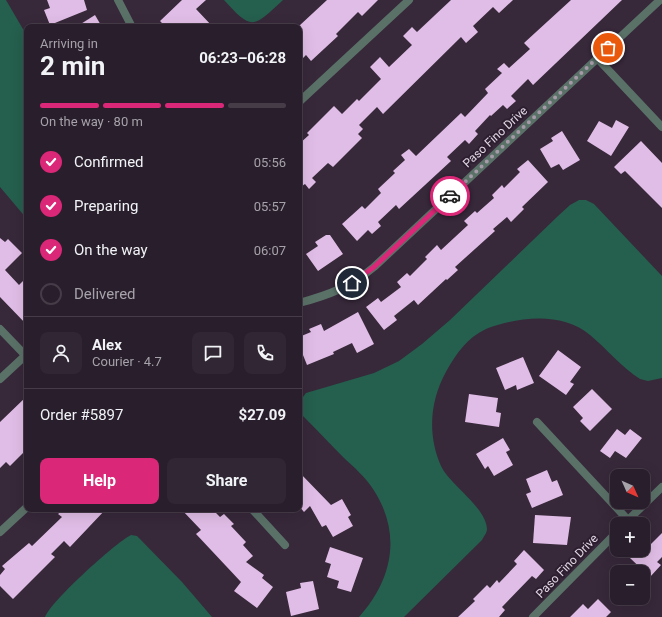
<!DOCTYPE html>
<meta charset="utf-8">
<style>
body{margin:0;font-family:Roboto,sans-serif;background:#312734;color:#f1f3f6;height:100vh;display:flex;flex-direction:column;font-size:15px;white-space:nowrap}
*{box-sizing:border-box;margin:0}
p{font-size:13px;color:#a5a2a9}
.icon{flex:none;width:22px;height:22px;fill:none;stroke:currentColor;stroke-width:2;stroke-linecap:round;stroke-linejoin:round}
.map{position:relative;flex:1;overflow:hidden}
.details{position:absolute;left:24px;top:24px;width:278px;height:488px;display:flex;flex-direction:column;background:#291e2c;border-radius:8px;box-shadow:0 4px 16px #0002,0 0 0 1px #453c48}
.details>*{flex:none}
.needle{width:26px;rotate:135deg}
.fabs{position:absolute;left:610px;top:469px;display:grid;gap:8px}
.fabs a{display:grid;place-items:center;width:40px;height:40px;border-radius:8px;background:#291e2c;box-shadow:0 4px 16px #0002,0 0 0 1px #453c48;font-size:20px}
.pin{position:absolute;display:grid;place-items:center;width:34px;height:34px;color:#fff;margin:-17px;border:2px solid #fff;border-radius:50%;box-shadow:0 1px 4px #0007}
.courier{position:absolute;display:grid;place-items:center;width:40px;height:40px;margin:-20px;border:3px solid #db2777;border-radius:50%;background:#fff;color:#222;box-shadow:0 1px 5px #0007}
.overview em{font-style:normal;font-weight:700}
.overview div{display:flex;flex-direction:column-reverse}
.overview{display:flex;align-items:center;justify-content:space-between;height:68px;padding:0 16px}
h1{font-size:26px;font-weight:700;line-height:30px}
.bar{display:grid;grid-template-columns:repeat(4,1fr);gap:6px 4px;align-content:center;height:48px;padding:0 16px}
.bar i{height:5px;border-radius:3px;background:#453c48}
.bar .current{background:#db2777}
.bar p{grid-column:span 4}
.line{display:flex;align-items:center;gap:10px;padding:0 16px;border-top:1px solid #453c48}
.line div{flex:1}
.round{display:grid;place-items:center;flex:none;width:42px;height:42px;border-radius:8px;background:#312734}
ol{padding:0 16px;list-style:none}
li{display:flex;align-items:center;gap:12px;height:44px}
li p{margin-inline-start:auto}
li .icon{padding:4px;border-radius:50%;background:#db2777;color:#fff;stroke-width:4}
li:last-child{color:#a5a2a9}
li i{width:22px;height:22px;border:2px solid #453c48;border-radius:50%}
.action{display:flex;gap:8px;margin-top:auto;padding:8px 16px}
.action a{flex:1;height:46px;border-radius:8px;background:#db2777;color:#fff;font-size:16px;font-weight:700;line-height:46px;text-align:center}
.action a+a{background:#312734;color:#f1f3f6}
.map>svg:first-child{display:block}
.water{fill:#255f4d}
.building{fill:#e0bde6}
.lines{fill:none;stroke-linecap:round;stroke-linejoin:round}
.street{stroke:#5a7168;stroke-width:8}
.done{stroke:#a69aa8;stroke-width:4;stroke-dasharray:0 7.2}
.route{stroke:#db2777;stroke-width:5}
.labels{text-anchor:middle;stroke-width:4;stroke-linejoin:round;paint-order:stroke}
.street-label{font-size:12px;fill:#e1d7e3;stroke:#2d1e30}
</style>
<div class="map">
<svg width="662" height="617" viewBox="0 0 662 617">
<rect width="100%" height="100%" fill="#37283a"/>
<!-- water -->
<g class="water">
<path d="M0 0H6L27 36V219L0 187Z"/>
<path d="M224 0H283C253 28 252 31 224 0Z"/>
<path d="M579 200H586L594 204 662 276V378L648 381 640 379C621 367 607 349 590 335 561 311 518 317 486 329 468 337 456 354 447 370 430 400 427 434 441 466 450 485 486 507 487 529 487 533 484 536 482 540L404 617H359C393 579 402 533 373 489 365 477 354 467 344 458 330 444 317 430 303 416 298 408 299 401 306 393L374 373 399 361 422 344 450 320 558 216 570 205Z"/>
<path d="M131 535 137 536 182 582 212 617H45C50 602 115 543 131 535Z"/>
</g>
<!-- building -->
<g class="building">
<path d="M47 0H84L87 10 50 25 44 10 50 8Z"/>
<path d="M182 0H206L196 9 213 27H166L160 21Z"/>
<path d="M327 0H378L362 16 358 12 336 34 338 36 311 61 306 55 299 62V26Z"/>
<path d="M451 0H513L499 13 493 7 473 26 478 32 466 43 461 37 383 114 377 107 359 125 363 129 358 134 362 138 333 167 328 163 312 178 316 182 309 189 305 184 299 188V144L309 135 307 133 334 106 342 114 357 99 359 101 381 79 370 67 380 57 389 67 412 45 403 36 412 27 417 32Z"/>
<path d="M571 0H622L533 85 528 79 511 96 516 101 507 109 503 105 491 116 490 115 475 131 478 134 469 144 465 140 447 157 451 161 399 209 396 205 378 222 381 226 372 234 368 230 357 241 342 224 362 206 365 209 381 193 378 189 395 173 393 171 405 160 401 155 409 149 416 156 461 113 465 117 488 93 485 89 502 73 497 69 504 63 509 68 530 49 524 43Z"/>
<path d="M95 15 102 27H76Z"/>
<path d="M616 120 629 127 611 156 587 141 599 121 612 128Z"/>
<path d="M562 131 580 160 563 170 559 164 551 168 540 149 553 141 551 138Z"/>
<path d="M641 141 662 163V208L625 171 621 174 614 167Z"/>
<path d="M528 160 548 182 522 207 524 209 511 222 507 217 493 229 495 231 455 267 458 270 447 280 446 279 418 305 414 300 394 316 397 320 384 330 366 307 378 298 381 302 401 287 397 282 407 273 410 276 427 259 425 257 437 245 441 250 468 225 464 221 475 211 477 213 494 198 492 195 502 185 504 188 520 172 517 169Z"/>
<path d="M326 235H330L343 254 318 271 306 254 318 246 315 242Z"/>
<path d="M0 238 5 242 8 239 22 253 5 270 19 285 27 277V325L0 297Z"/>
<path d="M358 312 374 344 357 353 352 343 333 352 334 354 307 365 299 345V337L311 332 309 329 321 324 324 331Z"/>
<path d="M558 350 581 367 570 382 574 384 566 395 539 376Z"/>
<path d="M523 357 534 383 517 390 516 385 505 390 496 368Z"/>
<path d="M592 389 612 409 590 431 580 421 583 418 573 407Z"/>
<path d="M469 394 498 398 496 412 501 413 499 427 465 422Z"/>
<path d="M27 396V449L10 466 6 462 0 468V422Z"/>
<path d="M617 429 625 435 630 429 642 438 626 458 615 451 610 458 600 451Z"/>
<path d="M503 438 510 450 506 452 513 465 494 476 488 466 485 469 476 454Z"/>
<path d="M547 470 552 482 557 480 563 495 532 508 526 494 531 492 526 479Z"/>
<path d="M299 472 331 505 342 499 351 515 348 517 353 526 333 537 326 525 322 527 310 506 304 512 299 506Z"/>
<path d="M64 509H106L70 547 64 541 51 554 55 557 13 599 0 586V575L5 569 2 566 29 543 32 546 62 517 58 514Z"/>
<path d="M181 509H212L220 517 224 514 234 524 231 526 246 542 243 545 253 556 246 562 264 575 262 578 273 587 257 608 234 591 241 582 196 534 201 530Z"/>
<path d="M535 515 571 517 567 545 533 543Z"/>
<path d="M662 533V557L657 562 661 565 650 577 630 558 637 550H645Z"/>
<path d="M330 547 363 558 351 592 337 588 339 581 327 577 331 564 325 562Z"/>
<path d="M524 550 544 570 536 579 532 576 502 607 505 610 499 617H458L475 601 473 599 487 585 490 588 497 580 499 583 517 564 514 561Z"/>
<path d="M313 581 319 609 291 616 286 592 301 588 300 583Z"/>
<path d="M598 599 611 612 606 617H570L583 604 588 609Z"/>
</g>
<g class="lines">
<!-- street -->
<g class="street">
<path d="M118 0 132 27"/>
<path d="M597 58 662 127"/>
<path d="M299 102 409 0"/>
<path d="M299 303C329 295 350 287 374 267L660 0"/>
<path d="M0 329 25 355"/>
<path d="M0 379 27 354"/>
<path d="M537 422 628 520"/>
<path d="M252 509 285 545"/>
<path d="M625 523 662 487"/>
<path d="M0 532 27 507"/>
<path d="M533 617 617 532"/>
</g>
</g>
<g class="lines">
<!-- done -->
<path class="done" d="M450 196 608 48"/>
<!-- route -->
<path class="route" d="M352 283 374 267 450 196"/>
</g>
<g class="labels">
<!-- street labels -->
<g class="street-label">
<text transform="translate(495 137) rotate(-43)" y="4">Paso Fino Drive</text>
<text transform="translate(567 566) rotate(-46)" y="4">Paso Fino Drive</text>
</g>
</g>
</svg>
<div class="fabs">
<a><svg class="needle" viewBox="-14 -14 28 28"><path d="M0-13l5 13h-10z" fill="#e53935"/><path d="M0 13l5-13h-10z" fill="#a5a2a9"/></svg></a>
<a>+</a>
<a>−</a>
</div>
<div class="pin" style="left:608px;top:48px;background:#ea580c"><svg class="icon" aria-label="bag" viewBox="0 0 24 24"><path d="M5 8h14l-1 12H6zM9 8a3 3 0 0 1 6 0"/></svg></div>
<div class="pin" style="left:352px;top:283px;background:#1f2937"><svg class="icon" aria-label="home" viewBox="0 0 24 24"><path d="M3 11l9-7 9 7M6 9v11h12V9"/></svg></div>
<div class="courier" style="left:450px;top:196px"><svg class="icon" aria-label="car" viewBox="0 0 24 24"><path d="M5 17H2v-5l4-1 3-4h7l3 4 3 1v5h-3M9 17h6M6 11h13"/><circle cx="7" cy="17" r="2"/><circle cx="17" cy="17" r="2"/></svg></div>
<section class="details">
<div class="overview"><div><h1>2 min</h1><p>Arriving in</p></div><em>06:23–06:28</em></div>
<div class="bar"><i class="current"></i><i class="current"></i><i class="current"></i><i></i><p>On the way · 80 m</p></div>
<ol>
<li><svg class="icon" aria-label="check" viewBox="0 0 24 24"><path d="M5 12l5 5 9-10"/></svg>Confirmed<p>05:56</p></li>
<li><svg class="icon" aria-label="check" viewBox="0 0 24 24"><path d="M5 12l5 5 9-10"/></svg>Preparing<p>05:57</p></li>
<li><svg class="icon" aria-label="check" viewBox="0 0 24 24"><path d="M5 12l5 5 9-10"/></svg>On the way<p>06:07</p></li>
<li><i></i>Delivered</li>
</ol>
<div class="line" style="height:72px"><a class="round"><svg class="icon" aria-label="person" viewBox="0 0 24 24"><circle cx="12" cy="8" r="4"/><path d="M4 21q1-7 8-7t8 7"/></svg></a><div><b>Alex</b><p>Courier · 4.7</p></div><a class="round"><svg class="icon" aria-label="chat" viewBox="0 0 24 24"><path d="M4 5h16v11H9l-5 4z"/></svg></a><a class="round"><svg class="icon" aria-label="phone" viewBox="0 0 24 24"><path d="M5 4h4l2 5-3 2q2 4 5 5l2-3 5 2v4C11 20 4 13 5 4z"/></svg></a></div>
<div class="line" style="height:52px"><div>Order #5897</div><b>$27.09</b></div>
<div class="action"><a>Help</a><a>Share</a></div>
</section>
</div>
